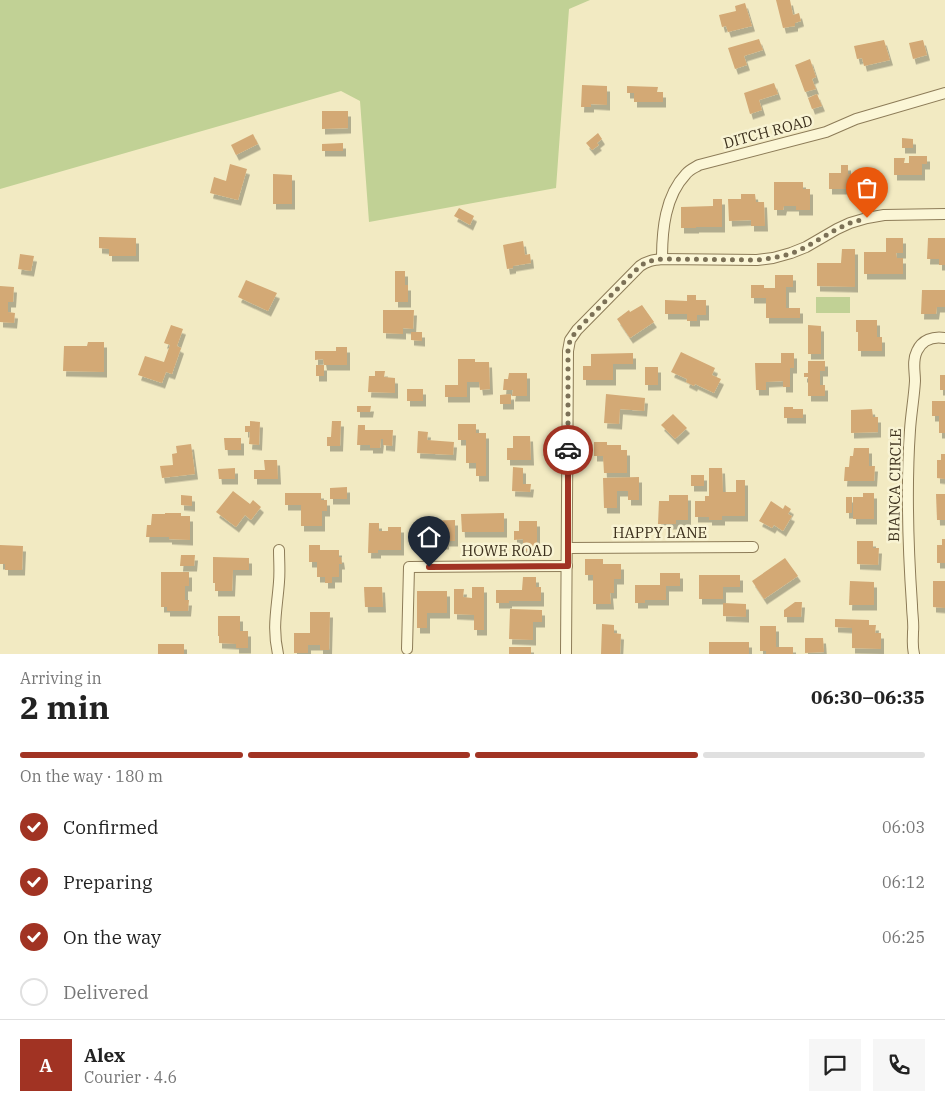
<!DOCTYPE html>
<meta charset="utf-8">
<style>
body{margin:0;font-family:"IBM Plex Serif",serif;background:#f6f6f6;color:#222;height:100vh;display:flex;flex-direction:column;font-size:19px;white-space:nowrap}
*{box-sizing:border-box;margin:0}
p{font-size:16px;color:#767676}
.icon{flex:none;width:28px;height:28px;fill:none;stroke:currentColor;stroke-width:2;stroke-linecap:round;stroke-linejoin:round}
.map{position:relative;height:654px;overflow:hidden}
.details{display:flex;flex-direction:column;background:#fff;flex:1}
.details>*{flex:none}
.pin{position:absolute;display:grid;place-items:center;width:42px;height:42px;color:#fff;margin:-51px -21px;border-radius:50% 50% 50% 0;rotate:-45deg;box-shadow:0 0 5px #0007}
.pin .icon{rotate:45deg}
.courier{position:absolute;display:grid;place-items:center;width:50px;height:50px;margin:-25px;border:4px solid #a13323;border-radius:50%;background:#fff;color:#222;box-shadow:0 1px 6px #0007}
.headline em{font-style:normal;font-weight:700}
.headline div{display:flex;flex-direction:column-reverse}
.headline{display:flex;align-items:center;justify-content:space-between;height:85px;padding:0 20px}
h1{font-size:32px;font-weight:700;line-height:38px}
.bar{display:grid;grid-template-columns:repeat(4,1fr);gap:8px 5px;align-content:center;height:60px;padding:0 20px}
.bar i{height:6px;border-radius:4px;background:#e0e0e0}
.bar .on{background:#a13323}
.bar p{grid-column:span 4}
.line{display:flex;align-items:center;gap:12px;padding:0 20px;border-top:1px solid #e0e0e0}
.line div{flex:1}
.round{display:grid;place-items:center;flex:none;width:52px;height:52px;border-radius:0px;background:#f6f6f6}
ol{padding:0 20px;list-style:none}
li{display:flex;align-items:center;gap:15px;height:55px}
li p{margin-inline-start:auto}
li .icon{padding:5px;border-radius:50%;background:#a13323;color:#fff;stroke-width:4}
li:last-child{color:#767676}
li i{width:28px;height:28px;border:2px solid #e0e0e0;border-radius:50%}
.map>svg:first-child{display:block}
.green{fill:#c1d195}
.building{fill:#d3a975;filter:url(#shadow)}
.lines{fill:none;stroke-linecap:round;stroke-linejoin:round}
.minor-casing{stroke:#8d7c58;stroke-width:12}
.minor{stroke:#fbf6d6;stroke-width:10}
.done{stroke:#7c7157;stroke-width:5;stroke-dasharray:0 9}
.route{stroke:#a13323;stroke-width:6}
.labels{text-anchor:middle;stroke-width:5;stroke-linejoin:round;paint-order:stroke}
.street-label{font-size:15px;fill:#3c301d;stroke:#f8f3d3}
</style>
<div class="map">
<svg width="945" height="654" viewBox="0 0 945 654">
<defs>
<filter id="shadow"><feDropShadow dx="3" dy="5.5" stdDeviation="0" flood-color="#0004"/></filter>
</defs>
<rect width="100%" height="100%" fill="#f2eac2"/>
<!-- green -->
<g class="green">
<path d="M0 0H590L569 9 556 188 369 222 360 101 341 91 0 189Z"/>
<rect x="816" y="297" width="34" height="16"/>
</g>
<!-- building -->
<g class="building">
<path d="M776 0H790L793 15 799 13 801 21 795 23V26L783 28Z"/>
<path d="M745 3 752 26 728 32 726 26 722 27 719 15 736 11 735 6Z"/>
<path d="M759 39 763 50 744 56 747 65 735 69 728 48Z"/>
<path d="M884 40 890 60 864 66 862 58 857 59 854 46Z"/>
<path d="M923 40 927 55 913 59 909 43Z"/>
<path d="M810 59 816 77 812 79 816 89 805 92 795 65Z"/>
<path d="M774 83 778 94 759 100 762 110 750 114 744 93Z"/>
<path d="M582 85 607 86V105L591 104V107H581Z"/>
<path d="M627 86 658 87 657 92H663V102H634V93H627Z"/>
<path d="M817 94 822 106 812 109 808 98Z"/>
<path d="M322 111H348V128L322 129Z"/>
<path d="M598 133 602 139 597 143 599 145 592 150 586 143Z"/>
<path d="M253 134 258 144 236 155 231 145Z"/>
<path d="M902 138 913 139V148H902Z"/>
<path d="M343 143V151H322V144Z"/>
<path d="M909 156H927V164H922V175H894V158H905L904 163H909Z"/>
<path d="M230 164 247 169 238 200 210 193 214 177 226 181Z"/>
<path d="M841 165H848V174H869V189H829V173H841Z"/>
<path d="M273 174 292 175V204H273Z"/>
<path d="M774 182H803V189H810V210H796V206H784L783 210H774Z"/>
<path d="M741 194H755L756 202H764L765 226H751V220L729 221 728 199H741Z"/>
<path d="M713 199H722V227H696V228H681V207L713 206Z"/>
<path d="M459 208 474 216 470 225 454 216Z"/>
<path d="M99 237 136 238V256H109V249L99 248Z"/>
<path d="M886 238H903V253H896L897 258H903V274H864V252H886Z"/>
<path d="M928 238H945V265H939V259H927Z"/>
<path d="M523 241 525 255 530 254 531 263 513 266V268L507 269 503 245Z"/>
<path d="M842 249H855V287L817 286V263H841Z"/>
<path d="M20 254 34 256 31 271 18 269Z"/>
<path d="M395 271H405V285H408V302H395Z"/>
<path d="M775 275H793V287H786V308H800V318H766V298H751V285H764V288H775Z"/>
<path d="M246 280 277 293 268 311 238 297Z"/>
<path d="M0 286 14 287 13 302H8V312L15 313 14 323 0 322Z"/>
<path d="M922 290H945V307H937L936 314H921Z"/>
<path d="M687 295H696V300H706V315H697V321H687V314H665V300L687 301Z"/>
<path d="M642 305 654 322 630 338 617 319 629 310 630 312Z"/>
<path d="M383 310H414L413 329 403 328V334L383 333Z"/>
<path d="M856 320H877V337H882V351H858V332H856Z"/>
<path d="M171 325 183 329 177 346 181 348 172 374 166 372 162 383 138 375 145 356 164 362 170 345 164 343Z"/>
<path d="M808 325 821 326V354H808Z"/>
<path d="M411 332H422V341L411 340Z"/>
<path d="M88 342H104V372L63 371 64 346H87Z"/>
<path d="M336 347H347V365H324L323 359 315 360V351H336Z"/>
<path d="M681 352 715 368 712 375 721 379 714 393 695 384 694 386 686 382 687 379 671 372Z"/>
<path d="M633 353V364H613V380H583V366H591V354Z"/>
<path d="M781 353H794V368H790V387H783V381L766 382V390H756L755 363H781Z"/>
<path d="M458 359H475V362H489L490 389 480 390 479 382H467V397H445V385H458Z"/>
<path d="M808 361H825V371H820V385H825V396H808V377H804V373H808Z"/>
<rect x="316" y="365" width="8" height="11"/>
<rect x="645" y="367" width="13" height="18"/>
<path d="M375 371H385L384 377 395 378V393L368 392 369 376H375Z"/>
<path d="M509 373H527V396H512L513 390H503L504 379H508Z"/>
<rect x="940" y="375" width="5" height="15"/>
<rect x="407" y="389" width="16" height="12"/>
<path d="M511 394V404H500V395Z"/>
<path d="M606 394 645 398 644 411 620 409 619 424 604 423Z"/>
<path d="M932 401H945V433H939V416H932Z"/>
<path d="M357 406H371L370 412H357Z"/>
<path d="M784 407H793V409H803V418H784Z"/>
<path d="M872 409 873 417H878V432L851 433V410Z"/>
<path d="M673 414 687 428 675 439 661 425Z"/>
<path d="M250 421 260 422 259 445 249 444 250 432H245V426H250Z"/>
<path d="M332 421H341L340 446H327V437H331Z"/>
<path d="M458 424H476V433H486V476H476V463H466V440H458Z"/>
<path d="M358 425H365V430H393L392 446 383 445V439H381L380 448H370V445H357Z"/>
<path d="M418 431 428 432 427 440 454 442 453 455 417 453Z"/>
<path d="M513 436H530L531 460H507V448H513Z"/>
<path d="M224 438H241V450H225Z"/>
<path d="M594 442H607V445H621V450H627V473H604L603 456H594Z"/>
<path d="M191 444 195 474 162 478 160 466 173 465 172 454 177 453 176 446Z"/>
<path d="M854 448H869V466H875L874 481H844L845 467H849L850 456H853Z"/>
<path d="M941 454H945V479L937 478V460H941Z"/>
<path d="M264 460H277L278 479H254V470H265Z"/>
<path d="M513 467 523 468V484H531L530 492 512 491Z"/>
<path d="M235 468V479H219L218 469Z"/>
<path d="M709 468H722L723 492H736V480H745V516H722V520H709V517H695V501H705V496H709Z"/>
<rect x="691" y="475" width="13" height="11"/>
<path d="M639 477V500H628V491H617V508H604L603 478Z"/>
<path d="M347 487V499H330V488Z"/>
<path d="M233 491 250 504 253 500 261 507 251 520 245 515 236 527 216 512Z"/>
<path d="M285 493H321V500H327V511H322V526H301V505H285Z"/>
<path d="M863 493H874V519H853V497H863Z"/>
<path d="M936 494H945V520H937Z"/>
<path d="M181 495 192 496V506L181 505Z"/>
<path d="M669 495H688V520H676V524H658L659 501H669Z"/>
<rect x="846" y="497" width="6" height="16"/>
<path d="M771 501 783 509 785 505 791 509 788 514 792 516 783 531 774 525 772 528 759 521Z"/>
<path d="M165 513H181V516H190V540L169 539V537H146L147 525H151L152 514H165Z"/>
<path d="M504 513V532H462L461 514Z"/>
<path d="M455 520V541H446V544H411V531H416V521Z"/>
<path d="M519 521H537V551H523V539L514 540V531H519Z"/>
<path d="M369 523H379V531H388V527H401V550H378V553H368Z"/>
<path d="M942 539H945V563H937V545H942Z"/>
<path d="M857 541H873V548H879L878 565 857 564Z"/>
<path d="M0 545 23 546 22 570H5V564H0Z"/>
<path d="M309 545H320V550H339V557H341L342 564H339V577H332V583H325V577H317V562H309Z"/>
<path d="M181 555H195L194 566H180Z"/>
<path d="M213 557 249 558V570H233L232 591H215V583H213Z"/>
<path d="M785 558 798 576 764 599 752 581Z"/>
<path d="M585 559H603V564H621V579H614V593H610L611 604H593V575H585Z"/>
<path d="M161 572H189V586H185V600H189L188 611H167V607H161Z"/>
<path d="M660 573H680V586H666V600H645V603H635V585H660Z"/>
<path d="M699 575H740V587H723V599H699Z"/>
<path d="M523 577H536V587H541V601H509V603H496V590H522Z"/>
<path d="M850 581 874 582V605H849Z"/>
<path d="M933 581H945V608L933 607Z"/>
<path d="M364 587H382L383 607H365Z"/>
<path d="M472 587H484V630H474V615L454 614V589H464L463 597 472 598Z"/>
<path d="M417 591H447V613H427V628H417Z"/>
<path d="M795 602H802L801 617H784V610Z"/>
<path d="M723 603 746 604V617L723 616Z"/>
<path d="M510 609 542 610V622H533V640L509 639Z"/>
<path d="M310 612H330L329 650H320V645H308V653H294V633H310Z"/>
<path d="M218 616H240V631H248V648H236V644L219 643V636H218Z"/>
<path d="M835 619 869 620V625H876L875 633H881V649L852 648V628L835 627Z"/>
<path d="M602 624 614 625V633L621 634 620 654H601Z"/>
<path d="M760 626H776V647H793V654H766V651H760Z"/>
<path d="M805 638H823L824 652 805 653Z"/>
<rect x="709" y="642" width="40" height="12"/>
<rect x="158" y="644" width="26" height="10"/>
<rect x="509" y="647" width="22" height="7"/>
</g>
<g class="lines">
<defs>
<g id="minor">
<path d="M662 259C662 230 665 196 686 174 689 170 694 168 699 165L826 132 856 119 945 93"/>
<path d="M568 548 753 547"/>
<path d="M407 649 409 567 567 566"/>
<path d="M278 654C272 627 277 609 279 582 280 571 279 560 279 550"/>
<path d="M566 654 568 351 570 340 577 330 640 266C647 261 653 260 662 259L757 260 773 258 791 253 806 247 837 229 850 223 867 218 884 215 945 214"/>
<path d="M914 654C912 646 913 640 913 632 914 623 912 614 912 605 908 547 906 488 910 430 911 414 914 398 915 381 915 371 912 361 917 351 922 340 933 336 945 338"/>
</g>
</defs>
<!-- minor casing -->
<use href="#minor" class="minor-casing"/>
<!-- minor -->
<use href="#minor" class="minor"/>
</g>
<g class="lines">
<!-- done -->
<path class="done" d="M568 450V351L570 340 577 330 640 266C647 261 653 260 662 259L757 260 773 258 791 254 806 247 837 229 850 223 867 218"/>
<!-- route -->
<path class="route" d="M429 567 568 566V450"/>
</g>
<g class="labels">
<!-- street labels -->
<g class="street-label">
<text transform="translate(768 132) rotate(-15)" y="5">DITCH ROAD</text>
<text transform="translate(895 485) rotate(-89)" y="5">BIANCA CIRCLE</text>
<text x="660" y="538">HAPPY LANE</text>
<text x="507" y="556">HOWE ROAD</text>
</g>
</g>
</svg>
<div class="pin" style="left:867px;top:218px;background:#ea580c"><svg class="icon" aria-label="bag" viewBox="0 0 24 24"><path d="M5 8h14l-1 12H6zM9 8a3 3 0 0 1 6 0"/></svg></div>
<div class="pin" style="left:429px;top:567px;background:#1f2937"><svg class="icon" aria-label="home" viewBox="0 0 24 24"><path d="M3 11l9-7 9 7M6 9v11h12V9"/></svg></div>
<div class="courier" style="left:568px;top:450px"><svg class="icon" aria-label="car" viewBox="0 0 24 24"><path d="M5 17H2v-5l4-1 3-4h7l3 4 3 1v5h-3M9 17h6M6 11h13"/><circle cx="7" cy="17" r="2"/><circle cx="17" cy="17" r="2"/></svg></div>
</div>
<section class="details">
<div class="headline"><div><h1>2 min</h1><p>Arriving in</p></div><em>06:30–06:35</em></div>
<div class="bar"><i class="on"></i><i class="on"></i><i class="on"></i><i></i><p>On the way · 180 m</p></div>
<ol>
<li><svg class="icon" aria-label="check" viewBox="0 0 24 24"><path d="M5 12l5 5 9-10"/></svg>Confirmed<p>06:03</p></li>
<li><svg class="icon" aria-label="check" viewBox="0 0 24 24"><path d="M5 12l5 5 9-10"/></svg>Preparing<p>06:12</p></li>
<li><svg class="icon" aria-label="check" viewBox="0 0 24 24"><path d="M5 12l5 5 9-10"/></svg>On the way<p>06:25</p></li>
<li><i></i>Delivered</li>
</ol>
<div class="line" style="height:90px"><b class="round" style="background:#a13323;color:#fff">A</b><div><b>Alex</b><p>Courier · 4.6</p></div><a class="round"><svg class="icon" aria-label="chat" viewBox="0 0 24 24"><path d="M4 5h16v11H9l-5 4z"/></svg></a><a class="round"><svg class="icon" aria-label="phone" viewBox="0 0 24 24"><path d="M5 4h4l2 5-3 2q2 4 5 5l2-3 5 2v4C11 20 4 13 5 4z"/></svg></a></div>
</section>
